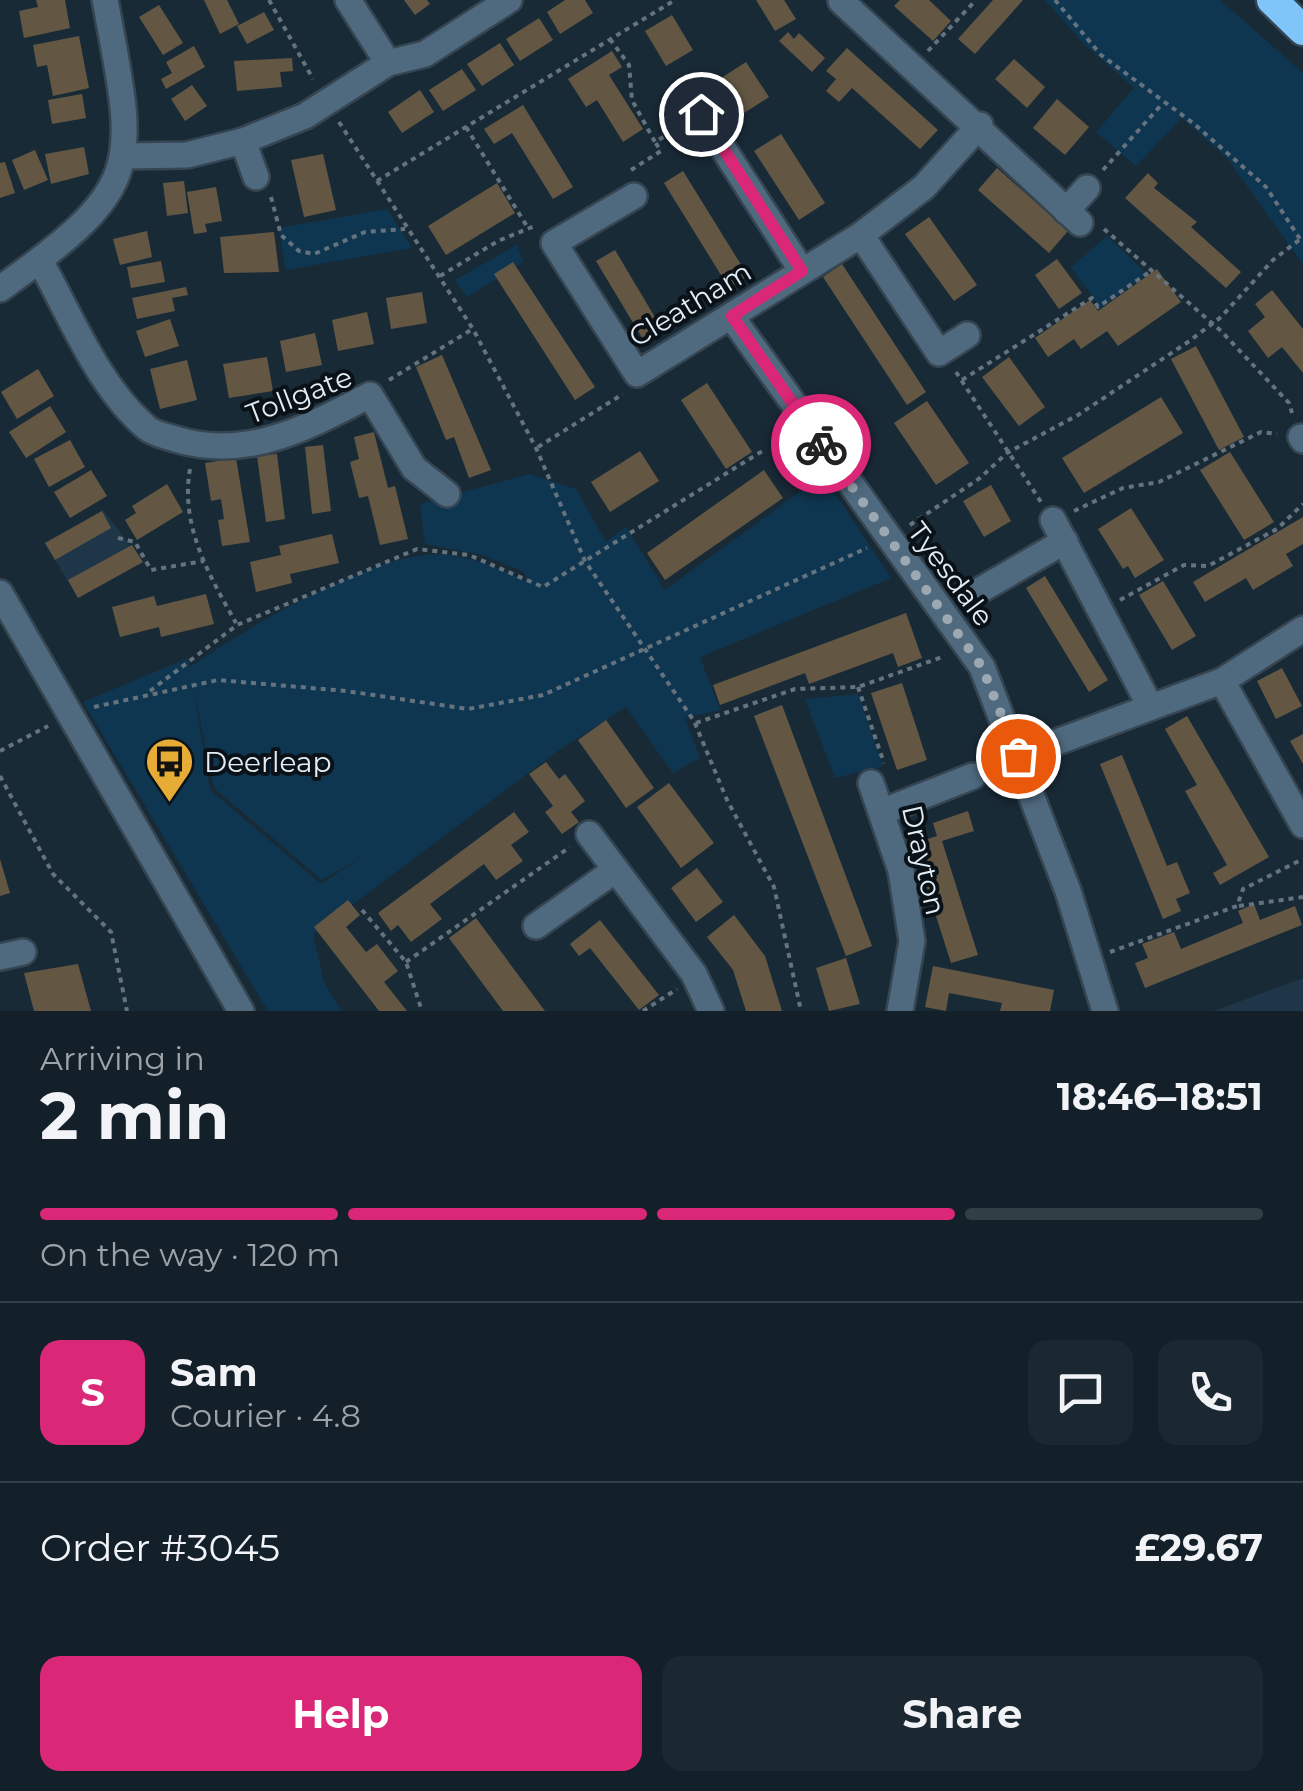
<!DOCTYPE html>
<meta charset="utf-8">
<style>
body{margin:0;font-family:Montserrat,sans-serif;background:#1c2831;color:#f1f3f6;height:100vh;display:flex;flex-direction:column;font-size:38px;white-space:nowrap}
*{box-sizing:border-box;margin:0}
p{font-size:32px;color:#9da3a8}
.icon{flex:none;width:55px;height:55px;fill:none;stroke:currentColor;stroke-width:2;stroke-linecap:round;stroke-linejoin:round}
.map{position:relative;height:1011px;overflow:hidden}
.side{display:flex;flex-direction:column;background:#132029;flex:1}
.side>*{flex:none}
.pin{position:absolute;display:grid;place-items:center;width:85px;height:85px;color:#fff;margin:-42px;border:5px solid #fff;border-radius:50%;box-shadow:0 2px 10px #0007}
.courier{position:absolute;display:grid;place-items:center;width:100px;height:100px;margin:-50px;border:8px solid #db2777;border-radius:50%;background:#fff;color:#222;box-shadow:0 2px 12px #0007}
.headline em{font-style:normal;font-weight:700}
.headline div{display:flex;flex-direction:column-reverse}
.headline{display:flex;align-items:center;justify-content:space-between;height:170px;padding:0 40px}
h1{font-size:65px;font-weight:700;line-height:75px}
.bar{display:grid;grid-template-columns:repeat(4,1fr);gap:15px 10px;align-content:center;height:120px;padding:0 40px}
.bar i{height:12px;border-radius:8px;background:#323e46}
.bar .active{background:#db2777}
.bar p{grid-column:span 4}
.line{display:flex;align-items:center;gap:25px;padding:0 40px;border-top:2px solid #323e46}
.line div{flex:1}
.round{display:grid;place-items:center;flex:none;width:105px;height:105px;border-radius:20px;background:#1c2831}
.cta{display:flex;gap:20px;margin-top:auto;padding:20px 40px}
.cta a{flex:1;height:115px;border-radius:20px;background:#db2777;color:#fff;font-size:40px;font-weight:700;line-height:115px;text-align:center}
.cta a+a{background:#1c2831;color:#f1f3f6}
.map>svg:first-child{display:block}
.built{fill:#1f3648}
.green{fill:#0f3650;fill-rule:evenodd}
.building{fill:#635744}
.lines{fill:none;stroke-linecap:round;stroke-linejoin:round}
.minor-casing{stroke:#354552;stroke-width:30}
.highway-casing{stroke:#354552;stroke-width:35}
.path{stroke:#64737e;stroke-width:4;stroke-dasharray:5 5;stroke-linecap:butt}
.minor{stroke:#4f6a7f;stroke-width:25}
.highway{stroke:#80c5fa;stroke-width:30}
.done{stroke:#9ca9b3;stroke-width:10;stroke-dasharray:0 18}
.route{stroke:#db2777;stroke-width:12}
.labels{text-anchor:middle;stroke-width:8;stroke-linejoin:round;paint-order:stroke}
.street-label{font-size:28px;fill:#e2edf6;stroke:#0a1218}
.poi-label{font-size:28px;fill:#e2edf6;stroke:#0a1218;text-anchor:start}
</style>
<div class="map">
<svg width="1303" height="1011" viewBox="0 0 1303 1011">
<rect width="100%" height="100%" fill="#192a37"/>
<!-- built -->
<g class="built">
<path d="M103 510 143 562 78 598 45 543Z"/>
<path d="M1303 978V1011H1214Z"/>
</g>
<!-- green -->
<g class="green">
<path d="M1045 0H1220L1303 73V264L1227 158 1182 118 1136 166 1096 132 1134 88 1084 44Z"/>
<path d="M387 209 412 248 286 270 279 228Z"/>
<path d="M1107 236 1147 274 1101 308 1071 267Z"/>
<path d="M517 245 523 262 467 297 455 280Z"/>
<path d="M529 474 576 489 606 542 626 527 665 590 823 475 891 578 700 657 720 710 685 718 700 758 673 773 626 707 559 750 313 934 324 982 341 1011H268L83 702 188 658 190 667C245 629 382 546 448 555 476 558 503 570 528 582L524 572 483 555 425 544 420 504ZM193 684 214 788 322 880 366 854 321 884 210 790Z"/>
<path d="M858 694 883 766 835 778 805 699Z"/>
</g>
<!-- building -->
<g class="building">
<path d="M36 0H65L70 28 24 38 19 11 38 7Z"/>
<path d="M204 0H227L239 24 220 34Z"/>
<path d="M404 0H427L430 4 415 15Z"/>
<path d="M565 0H585L593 13 560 34 547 12Z"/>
<path d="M756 0H784L796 19 775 31Z"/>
<path d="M900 0H929L951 21 933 41 894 6Z"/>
<path d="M993 0H1023L975 54 958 39Z"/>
<path d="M159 5 183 43 163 55 139 17Z"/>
<path d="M264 12 274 30 247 44 237 26Z"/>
<path d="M672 15 693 50 666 66 645 31Z"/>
<path d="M539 18 553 40 520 61 506 39Z"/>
<path d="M788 32 794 39 799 33 825 58 812 72 779 41Z"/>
<path d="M79 36 89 88 53 96 47 65 37 67 33 45Z"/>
<path d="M500 43 514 65 482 86 467 64Z"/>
<path d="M194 46 205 67 166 89 161 79 172 73 166 62Z"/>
<path d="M847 48 938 130 920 149 852 88 839 102 826 91 836 79 826 71Z"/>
<path d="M612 51 622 67 609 75 643 129 623 142 597 100 586 107 568 79Z"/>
<path d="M292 58 293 71 280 72 282 87 237 91 234 61Z"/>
<path d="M1014 59 1045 87 1027 108 995 79Z"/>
<path d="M746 62 769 97 744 113 721 78Z"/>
<path d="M462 69 476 90 443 111 429 90Z"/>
<path d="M192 85 207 106 185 121 171 99Z"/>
<path d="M420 90 434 112 402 133 388 112Z"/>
<path d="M82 94 86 118 52 124 48 100Z"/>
<path d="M1057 99 1089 127 1065 155 1033 128Z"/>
<path d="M523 105 573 187 553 199 512 133 494 144 484 129Z"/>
<path d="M781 134 825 203 799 220 754 151Z"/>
<path d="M84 147 89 174 51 184 45 154Z"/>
<path d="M35 150 48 180 24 190 12 160Z"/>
<path d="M323 154 336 210 304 217 291 160Z"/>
<path d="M5 162 15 193 0 198V163Z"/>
<path d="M997 168 1068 231 1049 253 978 190Z"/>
<path d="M683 171 748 276 729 288 664 183Z"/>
<path d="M1148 173 1158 183 1154 188 1197 222 1191 227 1241 272 1226 288 1125 198Z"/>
<path d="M184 181 188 213 167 216 163 183Z"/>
<path d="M497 183 515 213 446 255 428 226Z"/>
<path d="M216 187 222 221 205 224 207 232 194 234 187 192Z"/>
<path d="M929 217 977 285 954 301 905 234Z"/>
<path d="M147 231 152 257 120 265 113 239Z"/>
<path d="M274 232 279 272 224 273 220 237Z"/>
<path d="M615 250 662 329 644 341 596 261Z"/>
<path d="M1057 259 1082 293 1059 309 1035 275Z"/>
<path d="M161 261 165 282 131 288 127 267Z"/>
<path d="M513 262 595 387 575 400 494 274Z"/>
<path d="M842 264 926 392 907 405 823 277Z"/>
<path d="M1157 269 1181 302 1118 346 1107 331 1081 349 1074 339 1048 357 1035 338 1090 300 1098 311Z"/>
<path d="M186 287 188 295 172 298 175 311 137 319 132 298Z"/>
<path d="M1272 290 1303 329V373L1282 347 1268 358 1248 331 1265 317 1255 304Z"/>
<path d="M422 292 427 323 391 329 386 298Z"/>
<path d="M367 312 374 344 338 351 332 320Z"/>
<path d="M170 319 179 346 145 357 136 331Z"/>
<path d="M315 333 322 365 286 372 280 341Z"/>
<path d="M1196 346 1244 437 1219 450 1171 359Z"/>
<path d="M442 355 491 470 469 478 454 437 446 440 416 367Z"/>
<path d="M267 357 273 391 229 398 223 364Z"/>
<path d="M1009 357 1045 407 1019 426 982 377Z"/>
<path d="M187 360 197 400 160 409 150 369Z"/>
<path d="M38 369 54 396 17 419 1 392Z"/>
<path d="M707 383 752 452 726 469 681 400Z"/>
<path d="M1161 397 1183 433 1084 493 1062 458Z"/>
<path d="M927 401 969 463 936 485 894 423Z"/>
<path d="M50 406 66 432 26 458 9 432Z"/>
<path d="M374 432 388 488 395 486 408 539 380 545 368 496 359 498 350 462 359 459 354 437Z"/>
<path d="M70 440 85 467 49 487 34 459Z"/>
<path d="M323 445 331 511 312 514 305 447Z"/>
<path d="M640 451 659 481 610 512 591 482Z"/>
<path d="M1230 452 1274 522 1244 540 1200 470Z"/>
<path d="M277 454 285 519 266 522 257 456Z"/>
<path d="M236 458 250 542 222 546 218 520 224 519 221 499 211 501 205 463Z"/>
<path d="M91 470 107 496 70 518 54 492Z"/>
<path d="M764 470 783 498 665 580 647 553Z"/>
<path d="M167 484 183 512 137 540 125 520 136 513 132 506Z"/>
<path d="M991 485 1011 521 984 537 963 501Z"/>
<path d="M1131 508 1164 560 1135 578 1128 566 1123 569 1098 529Z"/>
<path d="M102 511 111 528 55 560 45 543Z"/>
<path d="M1303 517V544L1286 554 1293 566 1253 590 1246 578 1205 602 1193 582Z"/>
<path d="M332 534 339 563 290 574 292 583 256 592 250 562 281 555 279 546Z"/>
<path d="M132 545 143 562 78 598 68 580Z"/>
<path d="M1045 576 1108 680 1089 692 1026 588Z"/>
<path d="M1163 581 1196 636 1172 650 1139 595Z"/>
<path d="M206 594 214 624 161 637 159 627 120 637 112 607 154 596 157 606Z"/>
<path d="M906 613 922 658 898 667 893 653 809 684 805 673 720 705 713 685Z"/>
<path d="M1282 668 1302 706 1276 719 1257 681Z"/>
<path d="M902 683 927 760 897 770 871 693Z"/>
<path d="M782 705 872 946 846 956 754 716Z"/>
<path d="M1187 716 1269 857 1220 885 1213 873 1227 865 1185 791 1197 785 1165 729Z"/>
<path d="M606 720 654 788 626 808 578 740Z"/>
<path d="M1303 734V764L1290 741Z"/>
<path d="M1122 755 1167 866 1177 862 1190 893 1176 899 1181 911 1163 919 1100 764Z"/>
<path d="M546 762 559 779 565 774 585 801 571 812 579 822 562 834 545 812 553 806 529 774Z"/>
<path d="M669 783 714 843 681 868 637 807Z"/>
<path d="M968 811 974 831 942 841 978 955 951 963 913 844 937 836 933 823Z"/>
<path d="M514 812 529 832 511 845 523 861 496 880 484 864 430 904 442 919 411 942 398 925 391 931 378 913Z"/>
<path d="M0 859 10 893 0 896Z"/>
<path d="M697 868 723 902 696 922 671 888Z"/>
<path d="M348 900 360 915 346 927 366 952 377 944 398 971 384 982 407 1011H379L314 927Z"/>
<path d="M1254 904 1260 920 1295 906 1302 925 1145 988 1135 963 1148 958 1142 944 1174 932 1181 949 1243 923 1238 911Z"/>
<path d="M734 915 765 956 782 1011H746L733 970 707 937Z"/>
<path d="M476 918 545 1011H503L449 938Z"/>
<path d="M600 920 659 995 639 1010 590 948 579 956 570 944Z"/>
<path d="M846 958 860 1004 829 1011 816 968Z"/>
<path d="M78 964 91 1011H34L24 973Z"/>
<path d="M933 966 1054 990 1050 1011H1000L1002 1003 949 993 946 1011 925 1007Z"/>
</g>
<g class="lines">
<defs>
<g id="minor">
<path d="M348 0 388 63"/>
<path d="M841 1 1080 223"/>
<path d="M694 103 802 271"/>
<path d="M243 141 256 177"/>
<path d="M126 156 187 155 243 141 305 116 388 63 425 54 509 0"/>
<path d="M634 196 554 243 637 374 861 235 924 187 980 125"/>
<path d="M1066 211 1087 188"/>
<path d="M861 235 939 353 967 335"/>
<path d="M40 261C70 314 98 387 147 428 154 434 166 436 175 439 247 461 306 428 370 395L414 468 447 494"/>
<path d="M0 289C145 185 137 170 105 0"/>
<path d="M731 316 982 667 1068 891 1105 1011"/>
<path d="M1301 437 1303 440"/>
<path d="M1053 520 1150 706"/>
<path d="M0 593 241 1011"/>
<path d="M970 596 1065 541"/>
<path d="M1222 681 1303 825"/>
<path d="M1019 756 1222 681 1303 629"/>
<path d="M871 783 901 871 912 941 900 1011"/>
<path d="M884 811 973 776"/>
<path d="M589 834 694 974 711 1011"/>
<path d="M536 926 614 871"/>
<path d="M0 957 23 952"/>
</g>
<path id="highway" d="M1272 0 1303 30"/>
</defs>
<!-- minor casing -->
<use href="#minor" class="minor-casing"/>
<!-- highway casing -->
<use href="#highway" class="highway-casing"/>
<!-- path -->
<g class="path">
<path d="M269 0 313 79"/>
<path d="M1055 0 1101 55 1193 123 1266 187 1300 239"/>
<path d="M610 39 629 65 632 100 655 142 680 127"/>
<path d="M928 51 976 0"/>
<path d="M339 122 473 329 536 448 585 561 694 721 727 800 774 887 801 1011"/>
<path d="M466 127 528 228"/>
<path d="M631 170 661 151 655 142"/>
<path d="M1103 170 1162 104"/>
<path d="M377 181 675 0"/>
<path d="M271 197 281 235 299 251 314 254 365 232 405 229"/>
<path d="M1104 229 1221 331 1289 403 1292 413"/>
<path d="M440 276 498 241 537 225"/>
<path d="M956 372 1041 502"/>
<path d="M389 380 471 330"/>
<path d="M962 380 1092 298 1098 307 1151 271"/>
<path d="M538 447 623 394"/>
<path d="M190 469C180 526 209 575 236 623"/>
<path d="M1074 511 1123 488 1159 482 1261 432 1277 434"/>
<path d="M910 525 980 478 1007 453 1078 415 1188 342 1221 317 1273 260 1303 237"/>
<path d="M118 538 135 542 151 570 204 561"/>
<path d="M1120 600 1184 565 1208 566 1277 529 1303 504"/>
<path d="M858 687 884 763"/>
<path d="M150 691 237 625 417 549 469 555 543 587 764 450"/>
<path d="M94 707 218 680 346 691 468 709 543 695 867 548"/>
<path d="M696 723 795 689 858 687 945 656"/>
<path d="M0 751 48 726"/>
<path d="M0 776 53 874 111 932 127 1011"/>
<path d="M1239 906 1303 897"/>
<path d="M362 910 406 962 422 1011"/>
<path d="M1110 952 1237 906 1243 889 1303 859"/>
<path d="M406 962 570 847"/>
<path d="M643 1011 677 989"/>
</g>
<!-- minor -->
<use href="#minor" class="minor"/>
<!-- highway -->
<use href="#highway" class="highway"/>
</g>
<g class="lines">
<!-- done -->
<path class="done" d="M821 444 982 667 1018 756"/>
<!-- route -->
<path class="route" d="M701 114 802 271 732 316 821 444"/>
</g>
<!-- icons -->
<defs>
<symbol id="bus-pin" viewBox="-11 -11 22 30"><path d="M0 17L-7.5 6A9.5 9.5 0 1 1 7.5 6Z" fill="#e7ac36" stroke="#0a1218"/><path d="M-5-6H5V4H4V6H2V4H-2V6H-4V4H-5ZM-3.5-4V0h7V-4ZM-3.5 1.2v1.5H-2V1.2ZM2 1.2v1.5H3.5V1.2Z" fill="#111"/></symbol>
</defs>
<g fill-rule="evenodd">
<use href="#bus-pin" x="142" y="734" width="55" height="75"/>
</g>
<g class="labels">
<!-- street labels -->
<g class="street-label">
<text transform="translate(690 304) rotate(-31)" y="10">Cleatham</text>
<text transform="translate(299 395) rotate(-21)" y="10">Tollgate</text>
<text transform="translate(951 574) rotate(53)" y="10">Tyesdale</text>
<text transform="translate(924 860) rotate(77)" y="10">Drayton</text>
</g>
<!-- poi labels -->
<g class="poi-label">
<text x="204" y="772">Deerleap</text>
</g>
</g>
</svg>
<div class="pin" style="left:1018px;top:756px;background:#ea580c"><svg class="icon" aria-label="bag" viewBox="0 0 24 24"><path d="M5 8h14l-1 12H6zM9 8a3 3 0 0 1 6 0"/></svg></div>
<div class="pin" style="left:701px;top:114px;background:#1f2937"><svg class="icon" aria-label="home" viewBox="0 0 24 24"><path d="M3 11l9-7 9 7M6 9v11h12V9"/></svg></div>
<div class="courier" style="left:821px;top:444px"><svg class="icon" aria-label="bike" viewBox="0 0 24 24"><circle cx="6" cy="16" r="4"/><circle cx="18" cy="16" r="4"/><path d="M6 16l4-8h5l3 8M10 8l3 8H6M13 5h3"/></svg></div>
</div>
<section class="side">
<div class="headline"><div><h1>2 min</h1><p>Arriving in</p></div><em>18:46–18:51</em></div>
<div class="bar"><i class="active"></i><i class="active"></i><i class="active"></i><i></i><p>On the way · 120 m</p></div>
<div class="line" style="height:180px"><b class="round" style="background:#db2777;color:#fff">S</b><div><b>Sam</b><p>Courier · 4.8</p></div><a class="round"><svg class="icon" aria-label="chat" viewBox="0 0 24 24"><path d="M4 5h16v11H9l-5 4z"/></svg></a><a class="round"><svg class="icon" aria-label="phone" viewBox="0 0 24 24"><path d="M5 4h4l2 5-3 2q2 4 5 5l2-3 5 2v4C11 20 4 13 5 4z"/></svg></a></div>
<div class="line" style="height:130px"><div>Order #3045</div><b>£29.67</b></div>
<div class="cta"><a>Help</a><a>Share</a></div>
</section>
